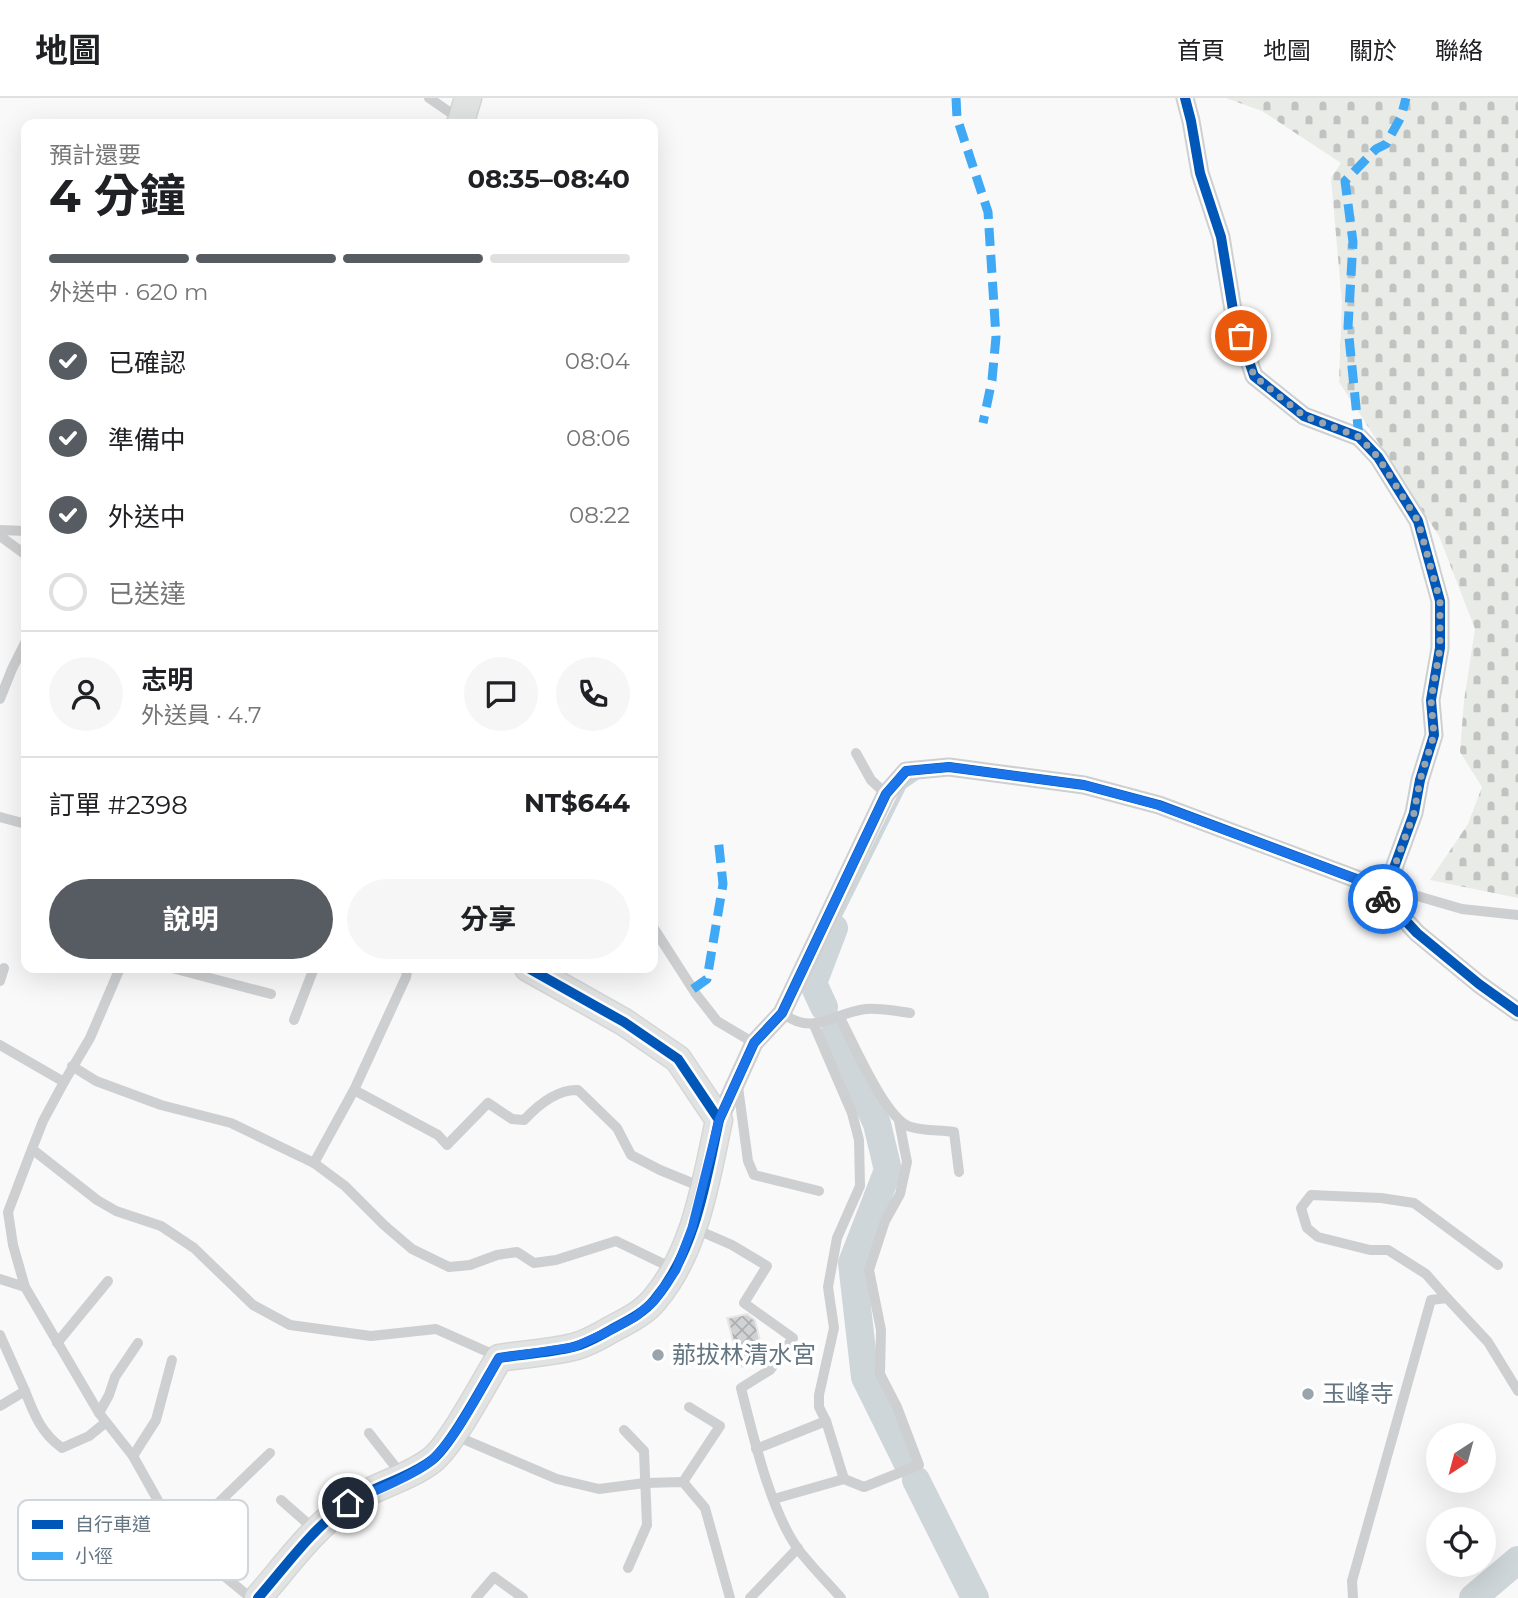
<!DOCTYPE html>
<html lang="zh-TW">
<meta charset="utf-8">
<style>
body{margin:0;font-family:Montserrat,"Noto Sans TC",sans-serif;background:#f6f6f6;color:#202124;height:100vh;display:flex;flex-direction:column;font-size:26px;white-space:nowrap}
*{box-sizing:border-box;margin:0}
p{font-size:23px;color:#757577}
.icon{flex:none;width:38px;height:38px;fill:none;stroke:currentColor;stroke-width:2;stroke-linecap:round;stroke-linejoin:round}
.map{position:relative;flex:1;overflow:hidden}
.sheet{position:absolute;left:21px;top:21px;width:637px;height:854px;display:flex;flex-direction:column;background:#fff;border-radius:14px;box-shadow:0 7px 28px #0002}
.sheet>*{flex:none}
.needle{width:46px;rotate:216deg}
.controls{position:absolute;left:1426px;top:1325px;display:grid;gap:14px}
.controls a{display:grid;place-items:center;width:70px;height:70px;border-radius:50%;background:#fff;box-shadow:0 7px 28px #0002;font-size:35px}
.pin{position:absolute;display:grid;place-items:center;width:60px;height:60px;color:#fff;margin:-30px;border:4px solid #fff;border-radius:50%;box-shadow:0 2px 7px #0007}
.courier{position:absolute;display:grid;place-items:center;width:70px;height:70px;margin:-35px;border:5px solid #1a73e8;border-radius:50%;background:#fff;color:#222;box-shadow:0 2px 9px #0007}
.head em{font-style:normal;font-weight:700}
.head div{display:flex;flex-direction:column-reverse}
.head{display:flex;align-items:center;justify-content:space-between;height:119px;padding:0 28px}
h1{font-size:46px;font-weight:700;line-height:52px}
.bar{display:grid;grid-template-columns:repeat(4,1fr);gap:10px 7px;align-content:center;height:84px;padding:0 28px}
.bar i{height:9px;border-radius:5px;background:#e0e0e0}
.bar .on{background:#565c61}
.bar p{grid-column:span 4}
.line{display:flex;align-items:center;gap:18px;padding:0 28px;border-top:2px solid #e0e0e0}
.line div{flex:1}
.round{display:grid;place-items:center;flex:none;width:74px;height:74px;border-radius:37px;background:#f6f6f6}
ol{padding:0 28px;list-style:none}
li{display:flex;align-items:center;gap:21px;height:77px}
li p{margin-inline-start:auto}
li .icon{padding:7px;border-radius:50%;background:#565c61;color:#fff;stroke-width:4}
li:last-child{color:#757577}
li i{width:38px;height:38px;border:4px solid #e0e0e0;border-radius:50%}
.primary-button{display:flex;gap:14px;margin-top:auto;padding:14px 28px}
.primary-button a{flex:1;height:80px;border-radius:42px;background:#565c61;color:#fff;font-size:28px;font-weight:700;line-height:80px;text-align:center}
.primary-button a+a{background:#f6f6f6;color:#202124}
header{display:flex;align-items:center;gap:42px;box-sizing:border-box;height:98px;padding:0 35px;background:#fff;border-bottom:2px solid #e0e0e0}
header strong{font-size:33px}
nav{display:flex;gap:38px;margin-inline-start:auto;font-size:24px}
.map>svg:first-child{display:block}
.cemetery{fill:url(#cemetery-stones)}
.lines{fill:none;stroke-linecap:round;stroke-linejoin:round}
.stream{stroke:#ced6d9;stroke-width:4.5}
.river{stroke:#ced6d9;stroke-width:28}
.building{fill:url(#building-cross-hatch);stroke:#e8e8e8;stroke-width:2}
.secondary-casing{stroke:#d5d6d7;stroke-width:29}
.lane{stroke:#cecfd0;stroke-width:10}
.street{stroke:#cecfd0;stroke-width:19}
.secondary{stroke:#e1e2e2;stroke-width:26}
.quiet{stroke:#3fa9f5;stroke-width:9;stroke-dasharray:18 9;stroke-linecap:butt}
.cycleway-casing{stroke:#fff;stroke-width:15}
.cycleway{stroke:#0057b8;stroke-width:10}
.done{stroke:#99a4ac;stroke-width:7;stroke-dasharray:0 12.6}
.route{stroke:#1a73e8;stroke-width:9}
.poi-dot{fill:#99a4ac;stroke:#fff;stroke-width:2.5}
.labels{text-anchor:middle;stroke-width:7;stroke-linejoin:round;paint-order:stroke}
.poi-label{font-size:24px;fill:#657683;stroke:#fff;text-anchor:start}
.key{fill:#fff;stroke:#d1d6da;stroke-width:2}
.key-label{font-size:19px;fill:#657683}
</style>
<header>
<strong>地圖</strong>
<nav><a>首頁</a><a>地圖</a><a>關於</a><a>聯絡</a></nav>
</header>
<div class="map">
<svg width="1518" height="1500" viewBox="0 0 1518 1500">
<defs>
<pattern id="cemetery-stones" width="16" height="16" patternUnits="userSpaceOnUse" patternTransform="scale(1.75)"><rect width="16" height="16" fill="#e8ebe6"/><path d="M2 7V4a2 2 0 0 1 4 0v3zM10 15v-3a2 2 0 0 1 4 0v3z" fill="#c0c3c0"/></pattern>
<pattern id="building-cross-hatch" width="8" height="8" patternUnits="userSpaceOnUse" patternTransform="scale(1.75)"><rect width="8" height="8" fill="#d0d2d3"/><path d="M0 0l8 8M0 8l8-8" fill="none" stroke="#acafb1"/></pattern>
</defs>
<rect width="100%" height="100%" fill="#f9f9f9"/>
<!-- cemetery -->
<path class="cemetery" d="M1226 0H1518V800L1430 782 1468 726 1482 689 1460 654 1464 603 1475 531 1439 438 1339 284 1342 204 1331 80 1341 65 1262 13Z"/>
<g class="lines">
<!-- stream -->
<path class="stream" d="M834 830 904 689 917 680"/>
<!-- river -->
<g class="river">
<path d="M824 909 813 885 834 830"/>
<path d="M835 933 877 1026 888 1072 852 1165 865 1279 907 1364"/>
<path d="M916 1382 975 1500"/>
<path d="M1473 1500 1518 1462"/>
</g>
</g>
<!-- building -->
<path class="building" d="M747 1216 755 1222 765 1263 740 1269 727 1220Z"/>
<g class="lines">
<defs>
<g id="secondary">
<path d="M460 26 468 0"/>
<path d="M258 1500C286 1468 311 1432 346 1407 372 1388 406 1382 432 1362 452 1346 484 1285 499 1260 523 1256 549 1255 573 1249 586 1246 600 1238 612 1231 627 1223 644 1215 655 1201 696 1152 706 1082 719 1022L678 961 624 924 528 870"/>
</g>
</defs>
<!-- secondary casing -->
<use href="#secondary" class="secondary-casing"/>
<!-- lane -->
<g class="lane">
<path d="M429 0 461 22"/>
<path d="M0 432 26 433"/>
<path d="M0 438 26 457"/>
<path d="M0 601 12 571 26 543"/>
<path d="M856 655 871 682 886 696"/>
<path d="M0 719 26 726"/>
<path d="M1391 807 1414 797 1462 811 1518 817"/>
<path d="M653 829 696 896 717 923 754 945"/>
<path d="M120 870 90 940 64 984 43 1023 32 1051 8 1114 13 1147 25 1189 99 1315 133 1358 180 1442 251 1500"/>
<path d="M172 870 271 896"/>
<path d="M0 883 4 870"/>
<path d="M782 915C814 939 832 915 866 911 880 910 896 913 910 915"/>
<path d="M839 918C852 942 886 1023 911 1029 924 1033 940 1032 954 1034L959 1074"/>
<path d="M294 922 314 870"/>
<path d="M814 927 852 1015 859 1042 860 1088 837 1140 828 1189 834 1230 819 1297V1309L826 1323 844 1381 864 1389 919 1367 897 1309 880 1276 881 1232 869 1172 885 1123 900 1096 907 1064 899 1023"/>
<path d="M0 947 64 984"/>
<path d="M72 968 96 983 161 1007 231 1025 314 1065 345 1088 384 1127 412 1151 449 1169 470 1167 497 1157 517 1154 534 1165 556 1162 616 1143 672 1170"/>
<path d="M738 989 748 1063 754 1077 819 1093"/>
<path d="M354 992 438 1037 447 1047 488 1005 512 1021 524 1022C538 1007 557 991 578 992L617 1030 631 1057 660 1072 704 1090"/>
<path d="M32 1051 97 1102 116 1113 161 1128 194 1150 253 1207 290 1227 371 1238 436 1231 499 1259"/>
<path d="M314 1065 354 992 406 879 408 870"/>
<path d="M693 1130 732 1147 767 1168 744 1205 793 1240 770 1272 741 1290C753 1337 770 1412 798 1451 811 1468 827 1484 841 1500"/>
<path d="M0 1181 25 1189"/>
<path d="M1447 1200 1426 1176 1388 1152H1370L1318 1139 1307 1130 1301 1110 1311 1097 1381 1100 1414 1105 1498 1167"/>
<path d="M0 1237 25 1293"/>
<path d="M57 1245 108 1183"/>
<path d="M0 1308 25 1293C34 1316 41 1335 62 1350L89 1338 105 1325"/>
<path d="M99 1315 109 1297 115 1279 138 1245"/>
<path d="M624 1332 644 1353 647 1427 628 1470"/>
<path d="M369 1335 401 1376"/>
<path d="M456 1338 557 1381 599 1391 645 1385 683 1384 705 1410 730 1500"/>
<path d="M756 1351 826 1323"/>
<path d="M133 1358 156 1322 172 1262"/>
<path d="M683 1384 720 1328 689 1309"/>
<path d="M774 1401 844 1381"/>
<path d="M281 1402 315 1432"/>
<path d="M180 1442 270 1355"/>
<path d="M476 1500 494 1479 523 1500"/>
<path d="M750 1500 798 1450"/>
<path d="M1353 1500 1352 1483 1431 1202 1447 1200 1488 1244 1518 1293"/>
</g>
<!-- street -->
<g class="street">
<path d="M1185 0 1191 23 1200 75 1221 139 1234 218 1254 278 1304 318 1359 339 1378 359 1418 423 1440 503V550L1431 602 1434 637 1420 682 1414 715 1387 789 1391 807"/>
<path d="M719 1022 754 945 782 915 886 696 906 673 949 669 1084 687 1159 707 1359 782 1391 807 1417 835 1479 886 1518 914"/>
</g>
<!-- secondary -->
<use href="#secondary" class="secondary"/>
<!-- quiet -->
<g class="quiet">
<path d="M956 0 957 20 988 114 996 239 992 282 983 325"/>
<path d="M1359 339 1348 229 1353 144 1345 83 1376 51 1386 46 1401 19 1406 0"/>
<path d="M693 891 707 881 723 786 718 739"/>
</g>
<defs>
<g id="cycleway">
<path d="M1185 0 1191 23 1200 75 1221 139 1234 218 1254 278 1304 318 1359 339 1378 359 1418 423 1440 503V550L1431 602 1434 637 1420 682 1414 715 1387 789 1391 807"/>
<path d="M719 1022 754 945 782 915 886 696 906 673 949 669 1084 687 1159 707 1359 782 1391 807 1417 835 1479 886 1518 914"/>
<path d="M258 1500C286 1468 311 1432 346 1407 372 1388 406 1382 432 1362 452 1346 484 1285 499 1260 523 1256 549 1255 573 1249 586 1246 600 1238 612 1231 627 1223 644 1215 655 1201 696 1152 706 1082 719 1022L678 961 624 924 528 870"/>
</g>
</defs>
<!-- cycleway casing -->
<use href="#cycleway" class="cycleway-casing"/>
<!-- cycleway -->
<use href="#cycleway" class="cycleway"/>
</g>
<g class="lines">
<!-- done -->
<path class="done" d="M1241 238 1254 278 1304 318 1359 339 1378 359 1418 423 1440 503V550L1431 602 1434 637 1420 682 1414 715 1387 789 1391 807 1383 801"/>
<!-- route -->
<path class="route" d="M348 1405C370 1395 418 1376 434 1360 460 1334 480 1291 499 1260L574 1249 603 1236 635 1219 654 1203 676 1172 692 1130 719 1022 728 1002 754 945 782 915 886 696 906 673 949 669 1084 687 1158 707 1359 782 1383 801"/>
</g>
<!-- markers -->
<g class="poi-dot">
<circle cx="658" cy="1257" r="7"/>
<circle cx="1308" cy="1296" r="7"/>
</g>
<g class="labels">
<!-- poi labels -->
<g class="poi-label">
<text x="672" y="1265">𦰡拔林清水宮</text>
<text x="1322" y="1304">玉峰寺</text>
</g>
</g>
<!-- legend -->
<rect x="18" y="1402" width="230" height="80" rx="10" class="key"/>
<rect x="32" y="1422" width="31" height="9" fill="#0057b8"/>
<rect x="32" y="1454" width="31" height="8" fill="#3fa9f5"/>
<g class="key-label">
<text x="75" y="1433">自行車道</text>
<text x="75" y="1465">小徑</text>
</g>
</svg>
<div class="controls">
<a><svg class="needle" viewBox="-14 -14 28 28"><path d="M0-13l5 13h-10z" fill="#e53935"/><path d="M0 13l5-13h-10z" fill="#757577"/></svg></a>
<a><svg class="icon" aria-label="locate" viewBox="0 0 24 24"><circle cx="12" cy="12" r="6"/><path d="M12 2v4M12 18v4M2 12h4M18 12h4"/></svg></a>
</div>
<div class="pin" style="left:1241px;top:238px;background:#ea580c"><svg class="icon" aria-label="bag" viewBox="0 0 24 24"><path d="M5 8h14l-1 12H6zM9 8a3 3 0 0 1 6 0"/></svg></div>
<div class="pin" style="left:348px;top:1405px;background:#1f2937"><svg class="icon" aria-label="home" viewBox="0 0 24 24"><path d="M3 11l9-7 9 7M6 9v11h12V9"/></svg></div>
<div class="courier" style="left:1383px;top:801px"><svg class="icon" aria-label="bike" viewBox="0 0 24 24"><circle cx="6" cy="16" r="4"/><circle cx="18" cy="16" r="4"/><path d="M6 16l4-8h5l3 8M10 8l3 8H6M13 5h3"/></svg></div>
<section class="sheet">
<div class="head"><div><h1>4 分鐘</h1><p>預計還要</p></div><em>08:35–08:40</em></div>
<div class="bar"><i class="on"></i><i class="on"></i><i class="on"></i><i></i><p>外送中 · 620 m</p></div>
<ol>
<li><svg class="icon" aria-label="check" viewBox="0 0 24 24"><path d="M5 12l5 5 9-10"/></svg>已確認<p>08:04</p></li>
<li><svg class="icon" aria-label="check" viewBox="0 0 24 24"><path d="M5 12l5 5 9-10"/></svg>準備中<p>08:06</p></li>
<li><svg class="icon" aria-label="check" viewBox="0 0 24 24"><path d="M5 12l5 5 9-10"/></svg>外送中<p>08:22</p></li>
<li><i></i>已送達</li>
</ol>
<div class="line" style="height:126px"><a class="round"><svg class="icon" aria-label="person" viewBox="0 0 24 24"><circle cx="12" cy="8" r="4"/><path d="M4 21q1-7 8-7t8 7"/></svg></a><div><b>志明</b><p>外送員 · 4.7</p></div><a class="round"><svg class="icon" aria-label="chat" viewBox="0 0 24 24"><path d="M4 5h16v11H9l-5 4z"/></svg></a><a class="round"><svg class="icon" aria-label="phone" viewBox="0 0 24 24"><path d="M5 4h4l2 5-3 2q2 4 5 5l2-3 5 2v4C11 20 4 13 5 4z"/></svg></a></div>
<div class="line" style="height:91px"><div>訂單 #2398</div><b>NT$644</b></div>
<div class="primary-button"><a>說明</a><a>分享</a></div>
</section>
</div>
